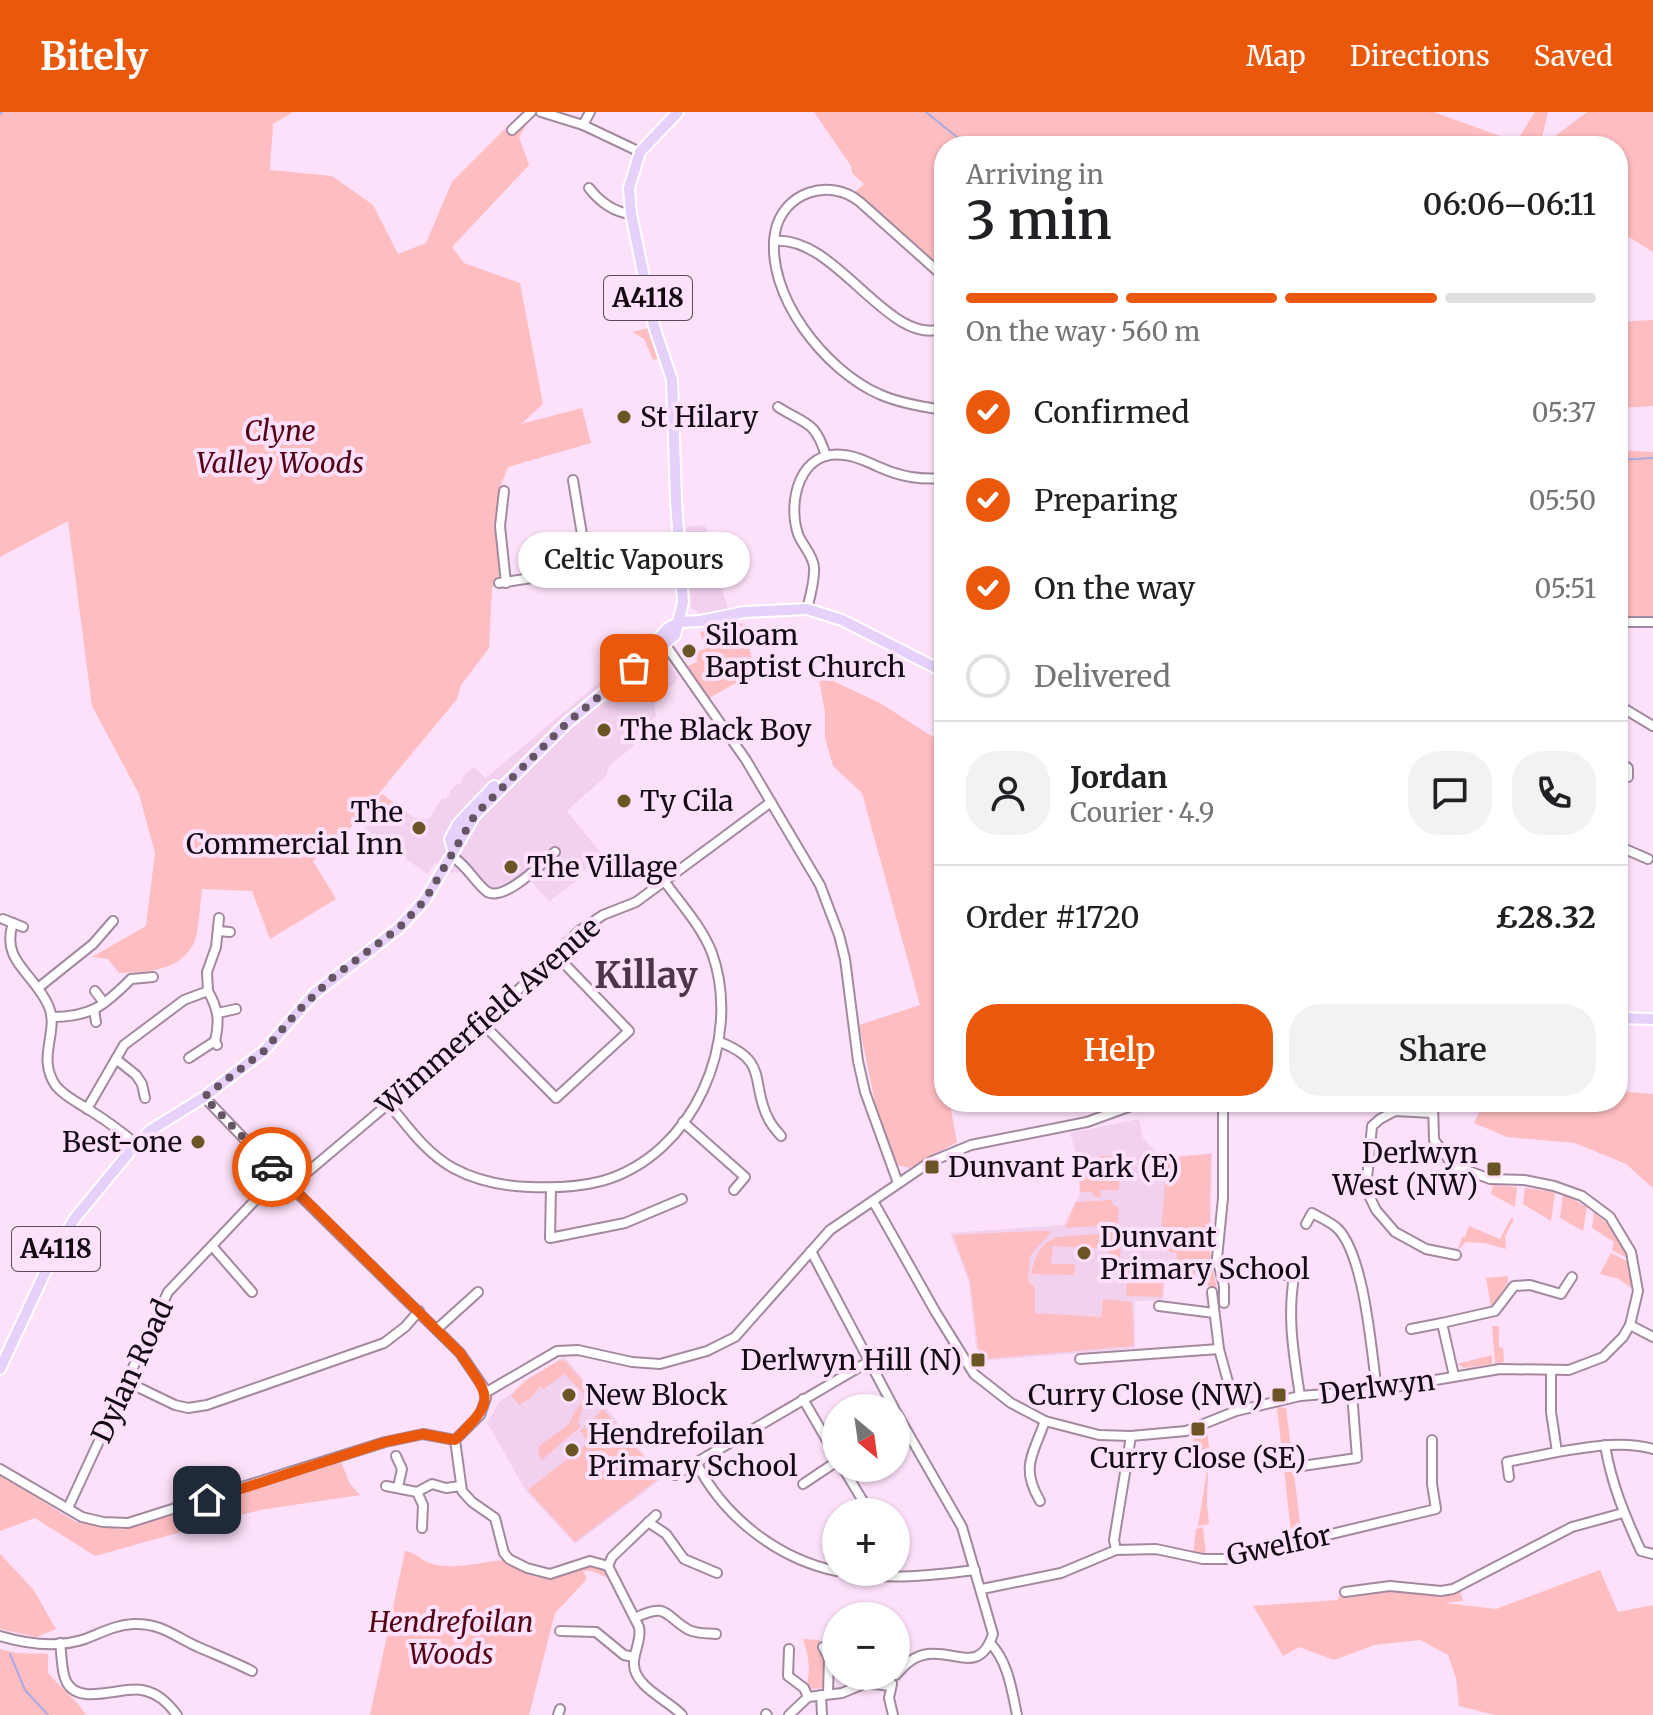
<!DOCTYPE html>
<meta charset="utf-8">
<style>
body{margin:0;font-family:Merriweather,serif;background:#f2f2f2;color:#202124;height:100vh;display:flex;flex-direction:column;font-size:30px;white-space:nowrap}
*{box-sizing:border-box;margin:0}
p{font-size:26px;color:#757577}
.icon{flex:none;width:44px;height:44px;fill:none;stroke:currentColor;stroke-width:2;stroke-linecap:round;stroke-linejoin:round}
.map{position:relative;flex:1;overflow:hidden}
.details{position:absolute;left:934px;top:24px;width:694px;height:976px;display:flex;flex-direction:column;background:#fff;border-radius:32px;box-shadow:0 2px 6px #0004}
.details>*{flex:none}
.needle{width:52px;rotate:151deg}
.tools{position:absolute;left:822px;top:1282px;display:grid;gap:16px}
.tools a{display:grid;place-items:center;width:88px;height:88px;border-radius:50%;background:#fff;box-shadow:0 2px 6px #0004;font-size:40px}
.pin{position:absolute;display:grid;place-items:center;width:68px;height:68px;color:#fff;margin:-34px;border-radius:16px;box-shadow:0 4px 12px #0006}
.courier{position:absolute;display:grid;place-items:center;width:80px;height:80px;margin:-40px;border:6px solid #ea580c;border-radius:50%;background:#fff;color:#222;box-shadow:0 2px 10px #0007}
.bubble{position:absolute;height:56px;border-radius:28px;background:#fff;box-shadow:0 2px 6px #0004;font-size:26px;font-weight:600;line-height:56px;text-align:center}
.summary em{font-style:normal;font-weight:600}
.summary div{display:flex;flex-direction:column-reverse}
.summary{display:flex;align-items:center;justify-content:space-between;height:136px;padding:0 32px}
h1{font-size:52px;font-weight:600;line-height:60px}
.bar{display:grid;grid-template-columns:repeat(4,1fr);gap:12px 8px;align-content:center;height:96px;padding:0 32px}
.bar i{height:10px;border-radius:6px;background:#e0e0e0}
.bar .selected{background:#ea580c}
.bar p{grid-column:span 4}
.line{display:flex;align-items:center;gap:20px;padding:0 32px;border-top:2px solid #e0e0e0}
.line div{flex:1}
.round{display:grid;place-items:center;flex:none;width:84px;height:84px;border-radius:32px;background:#f2f2f2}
ol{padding:0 32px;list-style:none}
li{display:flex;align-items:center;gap:24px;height:88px}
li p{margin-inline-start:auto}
li .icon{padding:8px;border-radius:50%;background:#ea580c;color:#fff;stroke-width:4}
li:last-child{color:#757577}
li i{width:44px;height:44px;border:4px solid #e0e0e0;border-radius:50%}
.action{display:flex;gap:16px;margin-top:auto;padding:16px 32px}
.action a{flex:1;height:92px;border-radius:32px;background:#ea580c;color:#fff;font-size:32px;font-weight:600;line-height:92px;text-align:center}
.action a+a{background:#f2f2f2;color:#202124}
header{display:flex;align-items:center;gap:48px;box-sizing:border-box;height:112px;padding:0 40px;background:#ea580c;color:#fff}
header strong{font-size:38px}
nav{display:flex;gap:44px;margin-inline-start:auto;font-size:28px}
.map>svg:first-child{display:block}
.built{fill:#f2d1ef}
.green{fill:#febdc0}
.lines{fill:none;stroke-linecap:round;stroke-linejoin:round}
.stream{stroke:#a9aae3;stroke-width:2}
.minor-casing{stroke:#a389a0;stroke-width:12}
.major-casing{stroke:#fff;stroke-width:14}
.minor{stroke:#fff;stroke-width:8}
.major{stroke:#e5d1fa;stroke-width:10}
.done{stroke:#655564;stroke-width:8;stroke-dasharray:0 14.4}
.route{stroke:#ea580c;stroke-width:10}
.poi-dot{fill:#6b5524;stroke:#fde1fa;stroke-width:3}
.labels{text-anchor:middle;stroke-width:8;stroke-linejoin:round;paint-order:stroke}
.shield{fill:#fde1fa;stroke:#594a58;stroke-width:2}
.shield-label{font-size:26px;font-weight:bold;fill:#130a13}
.poi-label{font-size:28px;fill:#130a13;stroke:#fde1fa;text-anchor:start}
.park-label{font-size:28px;font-style:italic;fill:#540216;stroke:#fde1fa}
.street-label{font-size:28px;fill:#130a13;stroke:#fde1fa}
.district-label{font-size:36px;font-weight:bold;fill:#4d364b;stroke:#fde1fa}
</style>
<header>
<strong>Bitely</strong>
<nav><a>Map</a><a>Directions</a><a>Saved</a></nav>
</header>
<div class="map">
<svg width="1653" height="1603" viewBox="0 0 1653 1603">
<rect width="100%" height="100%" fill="#fde1fa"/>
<!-- built -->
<g class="built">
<path d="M704 413 709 421 716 423 717 427 741 428 743 440 733 442 736 461 718 465 728 497 699 501 691 496 686 415Z"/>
<path d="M650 527 678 566 654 592 656 605 638 618 640 626 634 631 635 633 609 654 606 664 567 699 603 744 574 766 576 769 549 790 532 770 527 768 505 785 498 786 490 785 464 760 452 761 435 751 427 762 364 716 372 706 367 701 382 682 415 706 429 707 442 686 446 687 454 674 461 671 463 664 474 655 486 666Z"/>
<path d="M1139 1007 1143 1026 1162 1046 1212 1041 1210 1161H1166L1163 1188 1135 1189V1236L983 1249 976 1236 969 1170 950 1121 1064 1113 1080 1081 1075 1038 1070 1021Z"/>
<path d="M564 1244 663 1366 575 1432 526 1379 487 1311 499 1290Z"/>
</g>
<!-- green -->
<g class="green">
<path d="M0 0H293L273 12 270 58 332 64 373 93 398 142 426 131 452 70 522 0H530L531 5 519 25 529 53 452 135 464 151 520 171 543 292 521 312 582 296 591 331 508 355 500 375 501 460 492 476 489 536 461 573 457 587 342 726 313 749 336 787 270 827 252 779 202 777C200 791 199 822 193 833 178 860 145 860 119 861L108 847 92 845 146 814 155 741 139 682 92 594 68 409 0 445Z"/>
<path d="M814 0H1434L1516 30 1535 0H1548L1540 34H944V157L855 80 864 72 852 61 851 54Z"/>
<path d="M1587 0H1653V140L1629 125 1618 148V34H1542Z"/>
<path d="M1653 208V294L1618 296V210Z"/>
<path d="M648 216 659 246 653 248 644 227 632 220Z"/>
<path d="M1618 338 1653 340V505H1618Z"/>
<path d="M742 511 756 560 709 586 687 554 697 550 696 540 705 537 700 520Z"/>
<path d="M818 562 880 591 944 632V990H965L950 993 957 1030 909 1056 897 1053 876 995 859 913 920 893 862 681 833 654 825 626V600Z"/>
<path d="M382 682 408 702 399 713 373 694Z"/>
<path d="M1618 979 1653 982V1076L1626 1052 1575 1031 1507 1025 1474 1011 1482 993 1514 996 1516 990H1618Z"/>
<path d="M1211 1042 1209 1135 1217 1177 1206 1173 1205 1166 1182 1161H1164L1162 1185 1126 1184 1129 1152H1176L1177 1141 1163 1138V1135H1182V1123L1161 1122 1165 1070 1158 1067 1157 1047Z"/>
<path d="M1121 1043 1119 1078H1101V1085H1094L1092 1080H1080V1059L1090 1058V1045Z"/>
<path d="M1493 1073 1517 1075 1515 1095 1491 1082Z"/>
<path d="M1525 1076 1555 1080 1551 1109 1523 1092Z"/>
<path d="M1563 1082 1587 1095 1583 1119 1560 1106Z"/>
<path d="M1112 1088 1113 1093 1119 1095 1118 1113 1065 1116 1076 1090Z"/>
<path d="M1594 1100 1615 1119 1627 1146 1612 1138 1614 1130 1592 1116Z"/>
<path d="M1511 1106 1514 1107 1505 1124 1506 1137 1484 1131 1466 1130 1458 1138 1462 1125H1465L1469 1114 1500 1127Z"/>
<path d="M1035 1119H1052L1030 1144 1028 1169 1035 1175V1201L1101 1205 1103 1187 1132 1190 1134 1234 984 1247 978 1236 970 1169 953 1123Z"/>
<path d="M1121 1120 1120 1149 1110 1148 1109 1137 1053 1134 1051 1152H1075L1074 1163 1031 1162C1035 1145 1040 1131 1057 1125Z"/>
<path d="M1611 1141 1629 1150 1631 1176 1619 1167 1600 1162Z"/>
<path d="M1508 1164V1171L1491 1195 1486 1166Z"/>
<path d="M1492 1214H1499V1235L1503 1236 1504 1250 1495 1252Z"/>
<path d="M1492 1243V1252L1464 1256 1457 1252Z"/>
<path d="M560 1248 565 1249 594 1282 582 1297 578 1311 581 1314 542 1348 538 1340 539 1334 569 1312 575 1299 587 1285 564 1262 544 1277 540 1275 530 1286 519 1293 511 1283 526 1268Z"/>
<path d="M1277 1295 1286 1296 1302 1428 1292 1429Z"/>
<path d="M603 1297 661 1365 575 1430 528 1378 589 1330 580 1319Z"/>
<path d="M1207 1318 1209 1335 1204 1357 1190 1354 1194 1323Z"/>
<path d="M341 1350 350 1372 360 1383 260 1398 95 1444 35 1406 0 1419V1363L76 1410 120 1417Z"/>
<path d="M1208 1352 1207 1393 1209 1412 1198 1414Z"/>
<path d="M1203 1415 1206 1443 1193 1442 1196 1417Z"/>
<path d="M405 1439C417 1440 421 1450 433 1452 455 1458 481 1450 503 1448 515 1457 533 1467 549 1466 573 1465 593 1437 611 1467L592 1459H583L587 1467 555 1501 529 1603H370Z"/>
<path d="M0 1442 33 1477 56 1517 36 1525 0 1517Z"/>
<path d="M1600 1458 1618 1500 1653 1493V1603H1495L1459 1594 1456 1566 1448 1543 1420 1528 1374 1533 1334 1548 1299 1535 1283 1544 1253 1494 1338 1488 1339 1484 1385 1477 1460 1478 1463 1489 1444 1491 1496 1497Z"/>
<path d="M803 1527 820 1528C822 1545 827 1558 824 1576L812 1577 807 1572C811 1555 808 1543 803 1527Z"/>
<path d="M0 1537 16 1541 48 1542V1561C61 1576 76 1587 86 1603H0Z"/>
</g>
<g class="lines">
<!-- stream -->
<g class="stream">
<path d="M926 0 968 34"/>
<path d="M0 2 2 0"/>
<path d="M1618 348 1653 346"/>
<path d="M10 1542 25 1578 48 1603"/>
</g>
<defs>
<g id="minor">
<path d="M541 0 583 13 640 40"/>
<path d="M583 13 590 0"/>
<path d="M512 18 531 0"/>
<path d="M589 76C600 90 613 100 631 102"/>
<path d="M774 129C836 122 890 238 944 216"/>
<path d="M944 165 860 90C830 65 782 80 775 121 765 183 825 258 879 282 898 291 923 295 944 298"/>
<path d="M778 295C806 313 815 308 826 344"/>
<path d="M573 368 588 459"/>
<path d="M504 379 500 414 506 471"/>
<path d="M499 471 679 443"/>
<path d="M807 497C810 485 815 468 814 455 813 443 802 433 798 422 787 389 800 337 844 343 857 344 867 350 879 355 901 365 920 368 944 366"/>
<path d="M1618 510H1653"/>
<path d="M665 532 746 648 820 773 839 823 845 847 858 949 865 980 898 1071"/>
<path d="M1618 593 1653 614"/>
<path d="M1618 649 1628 656V665"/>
<path d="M1618 734 1648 747"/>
<path d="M450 743C467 753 472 767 486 779 503 792 542 751 555 740"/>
<path d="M3 807 23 815"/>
<path d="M13 811C0 850 35 861 49 895 59 920 36 946 56 974 65 985 79 991 91 999 107 1009 122 1020 136 1032"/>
<path d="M218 819 230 820"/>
<path d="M38 876 93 832 113 809"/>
<path d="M95 879 104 891"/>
<path d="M208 879C218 897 220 908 215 929L217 933"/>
<path d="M94 898 96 910"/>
<path d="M218 901 236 897"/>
<path d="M52 905C91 905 104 894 131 867L153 865"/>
<path d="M483 912 556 986 629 919 556 843"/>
<path d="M720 930C771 950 749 971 769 1008 772 1014 777 1019 781 1024"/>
<path d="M189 946 215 929"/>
<path d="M116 947 136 963 142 972 145 986"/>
<path d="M204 985 279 1063 460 1241 484 1276 486 1286 480 1303 455 1328 462 1379 472 1390 495 1406 504 1441 509 1447 527 1456 550 1462 590 1449 608 1454 639 1515C642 1529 633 1540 634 1553 635 1575 668 1588 682 1603"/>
<path d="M1223 990V1086L1217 1146 1224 1174V1191"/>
<path d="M389 992C408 1015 426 1041 453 1056 477 1069 502 1074 529 1075 552 1076 579 1075 602 1069 694 1043 743 928 712 841 702 815 681 792 665 770"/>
<path d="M87 997 124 933 184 888 208 879 207 860 216 835 219 806"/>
<path d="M1432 1001 1395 999 1380 1007 1372 1014 1366 1077 1376 1098 1395 1120 1426 1137 1456 1143"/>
<path d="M683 1010 745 1065 734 1078"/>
<path d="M291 1074 483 912 579 819 603 803 636 790 771 690"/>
<path d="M551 1076 550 1126 625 1111 682 1087"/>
<path d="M873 1089 935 1199 974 1262 1011 1291 1045 1309 1099 1323 1131 1324 1186 1319 1236 1299 1300 1284 1377 1278 1500 1257 1569 1258 1603 1245 1623 1225 1630 1213 1638 1179 1631 1140 1610 1105 1582 1084 1554 1074 1524 1068 1490 1067 1453 1053 1434 1028 1433 990"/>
<path d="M1306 1112 1312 1101C1321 1106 1333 1111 1339 1118 1365 1148 1371 1237 1377 1278"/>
<path d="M212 1134 252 1180"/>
<path d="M811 1139 894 1296"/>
<path d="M1281 1162 1294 1165C1287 1206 1294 1244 1300 1284"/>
<path d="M1212 1180 1219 1237"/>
<path d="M1159 1194 1214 1201"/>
<path d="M1630 1213 1653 1225"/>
<path d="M437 1217 478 1180"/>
<path d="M1411 1217 1442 1211"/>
<path d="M1080 1247 1219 1237 1236 1299"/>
<path d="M1454 1264 1442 1211 1495 1199 1514 1174 1530 1173 1561 1182 1572 1165"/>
<path d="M125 1269 175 1293 188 1296 207 1293 384 1231 405 1215 419 1199"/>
<path d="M485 1281 557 1239 578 1238 632 1250 660 1252 707 1239 735 1225 830 1118 930 1050 971 1033 1087 1010 1142 990"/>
<path d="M803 1287 836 1344"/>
<path d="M896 1300 962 1415 993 1522C980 1563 955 1538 928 1542 914 1544 905 1552 896 1563"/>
<path d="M1605 1333C1611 1371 1625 1404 1641 1439L1653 1442"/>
<path d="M1557 1340C1589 1335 1622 1328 1653 1337"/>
<path d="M396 1344 402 1357 398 1375"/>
<path d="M696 1350C723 1404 776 1446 836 1459"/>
<path d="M1295 1355 1357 1346 1352 1281"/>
<path d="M843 1356 869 1399"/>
<path d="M0 1357 82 1405 103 1410 128 1411 385 1330 423 1322 455 1328"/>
<path d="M675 1363 868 1250"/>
<path d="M1509 1365 1507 1350 1557 1340 1551 1300V1259"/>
<path d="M803 1372 836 1350"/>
<path d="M386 1374 417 1380"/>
<path d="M1040 1389C1020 1355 1033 1343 1045 1309"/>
<path d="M68 1396 168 1180 279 1063"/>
<path d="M648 1410 666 1422 684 1447 717 1461"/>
<path d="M422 1416 423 1393 417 1380 432 1372 446 1376 461 1374"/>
<path d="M1116 1438 1114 1428 1131 1324"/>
<path d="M608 1454 612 1445 656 1403"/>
<path d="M844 1460C892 1468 927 1464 975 1458"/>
<path d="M982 1477 1061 1461 1116 1438 1156 1437 1203 1447H1227L1436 1397 1432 1372V1328"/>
<path d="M1345 1480 1390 1474 1441 1479 1453 1477 1572 1415 1623 1401"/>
<path d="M635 1506C668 1489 665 1505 689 1518 697 1522 708 1521 716 1522"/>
<path d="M560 1519 596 1520 624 1543 634 1545"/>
<path d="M0 1524C27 1532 58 1536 85 1527 101 1521 115 1513 133 1512 160 1511 173 1523 196 1534 214 1542 234 1550 252 1559"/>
<path d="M60 1531C62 1543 61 1558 66 1569 78 1595 121 1574 142 1578 158 1581 168 1591 177 1603"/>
<path d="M990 1531C1008 1549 1012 1579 1017 1603"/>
<path d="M823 1535 829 1546 828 1582"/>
<path d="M789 1537 788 1564 804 1576 808 1585"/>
<path d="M892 1572 889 1586 893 1603"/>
<path d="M821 1583 822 1603"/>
<path d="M766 1602 767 1603"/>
<path d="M558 1603 560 1597"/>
<path d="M789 1603 808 1585 842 1581 866 1571 891 1574"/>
</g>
<g id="major">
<path d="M648 538 668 516 680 510 701 509 744 500 807 497 842 508 944 560"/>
<path d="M453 738 450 727 458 712 494 674"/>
<path d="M1618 906 1653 907"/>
<path d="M0 1257 55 1139 75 1106 136 1032 151 1018 204 985 264 939 314 882 399 816 425 788 475 703 568 610 675 523 683 490 676 388 672 268 654 214 631 102 629 76 640 40 678 0"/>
</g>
</defs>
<!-- minor casing -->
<use href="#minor" class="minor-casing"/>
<!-- major casing -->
<use href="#major" class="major-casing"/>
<!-- minor -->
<use href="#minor" class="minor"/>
<!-- major -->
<use href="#major" class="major"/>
</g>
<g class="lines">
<!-- done -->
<path class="done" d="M272 1055 204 985 264 939 298 899 332 866 399 816 425 788 475 703 568 610 634 556"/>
<!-- route -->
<path class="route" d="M207 1388 385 1330 423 1322 455 1328C496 1287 491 1287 460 1241L272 1055"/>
</g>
<!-- markers -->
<g class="poi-dot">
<circle cx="624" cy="305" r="8"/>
<circle cx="689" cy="539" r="8"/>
<circle cx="604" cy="618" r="8"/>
<circle cx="624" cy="689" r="8"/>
<circle cx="419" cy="716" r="8"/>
<circle cx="511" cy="755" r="8"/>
<circle cx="198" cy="1030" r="8"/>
<rect x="924" y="1047" width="16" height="16" rx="4"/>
<rect x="1486" y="1049" width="16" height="16" rx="4"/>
<circle cx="1084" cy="1141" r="8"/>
<rect x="970" y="1240" width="16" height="16" rx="4"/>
<circle cx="569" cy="1283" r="8"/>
<rect x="1271" y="1275" width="16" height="16" rx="4"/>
<rect x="1190" y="1309" width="16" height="16" rx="4"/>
<circle cx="572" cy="1338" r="8"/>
</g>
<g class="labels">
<!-- shield labels -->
<g class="shield">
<rect x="604" y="164" width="88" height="44" rx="6"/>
<rect x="12" y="1115" width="88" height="44" rx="6"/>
</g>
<g class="shield-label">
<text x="648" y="195">A4118</text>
<text x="56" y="1146">A4118</text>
</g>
<!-- poi labels -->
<g class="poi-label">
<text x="640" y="315">St Hilary</text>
<text x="705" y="533">Siloam<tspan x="705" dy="32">Baptist Church</tspan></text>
<text x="620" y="628">The Black Boy</text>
<text x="640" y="699">Ty Cila</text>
<text x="403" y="710" text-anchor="end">The<tspan x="403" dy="32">Commercial Inn</tspan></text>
<text x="527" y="765">The Village</text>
<text x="182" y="1040" text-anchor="end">Best-one</text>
<text x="1478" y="1051" text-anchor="end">Derlwyn<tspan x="1478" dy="32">West (NW)</tspan></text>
<text x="948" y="1065">Dunvant Park (E)</text>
<text x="1100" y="1135">Dunvant<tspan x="1100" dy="32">Primary School</tspan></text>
<text x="962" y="1258" text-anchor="end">Derlwyn Hill (N)</text>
<text x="585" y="1293">New Block</text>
<text x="1263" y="1293" text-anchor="end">Curry Close (NW)</text>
<text x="588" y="1332">Hendrefoilan<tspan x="588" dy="32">Primary School</tspan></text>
<text x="1198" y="1356" text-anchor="middle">Curry Close (SE)</text>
</g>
<!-- park labels -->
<g class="park-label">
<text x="280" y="329">Clyne<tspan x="280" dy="32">Valley Woods</tspan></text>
<text x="451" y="1520">Hendrefoilan<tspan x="451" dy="32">Woods</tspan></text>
</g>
<!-- street labels -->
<g class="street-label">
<text transform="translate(488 904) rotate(-41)" y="10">Wimmerfield Avenue</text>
<text transform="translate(132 1259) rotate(-65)" y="10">Dylan Road</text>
<text transform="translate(1377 1275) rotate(-7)" y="10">Derlwyn</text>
<text transform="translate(1279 1433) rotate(-12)" y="10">Gwelfor</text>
</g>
<!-- district labels -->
<g class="district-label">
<text x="646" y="876">Killay</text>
</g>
</g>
</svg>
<div class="tools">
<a><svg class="needle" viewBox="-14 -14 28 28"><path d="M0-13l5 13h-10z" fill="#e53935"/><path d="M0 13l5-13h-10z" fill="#757577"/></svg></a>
<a>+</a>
<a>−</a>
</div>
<div class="pin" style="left:634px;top:556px;background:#ea580c"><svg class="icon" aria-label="bag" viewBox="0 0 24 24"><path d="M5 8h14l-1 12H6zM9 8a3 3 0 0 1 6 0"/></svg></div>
<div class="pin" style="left:207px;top:1388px;background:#1f2937"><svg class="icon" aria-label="home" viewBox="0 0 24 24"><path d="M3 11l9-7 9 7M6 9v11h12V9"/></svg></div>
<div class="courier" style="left:272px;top:1055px"><svg class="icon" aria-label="car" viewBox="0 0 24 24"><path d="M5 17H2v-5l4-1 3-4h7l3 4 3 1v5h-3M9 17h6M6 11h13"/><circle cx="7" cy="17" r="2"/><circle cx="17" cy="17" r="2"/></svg></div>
<div class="bubble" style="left:518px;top:420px;width:232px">Celtic Vapours</div>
<section class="details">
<div class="summary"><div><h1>3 min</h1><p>Arriving in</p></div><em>06:06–06:11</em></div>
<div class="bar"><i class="selected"></i><i class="selected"></i><i class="selected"></i><i></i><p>On the way · 560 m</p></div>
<ol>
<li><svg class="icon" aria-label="check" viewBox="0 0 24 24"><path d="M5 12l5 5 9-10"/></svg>Confirmed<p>05:37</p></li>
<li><svg class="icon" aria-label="check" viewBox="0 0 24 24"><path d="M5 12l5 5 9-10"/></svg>Preparing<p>05:50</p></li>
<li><svg class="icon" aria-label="check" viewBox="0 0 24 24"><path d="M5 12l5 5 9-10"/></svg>On the way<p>05:51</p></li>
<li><i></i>Delivered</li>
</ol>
<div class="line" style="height:144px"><a class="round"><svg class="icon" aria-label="person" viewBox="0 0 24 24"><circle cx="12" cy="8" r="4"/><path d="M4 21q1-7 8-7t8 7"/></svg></a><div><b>Jordan</b><p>Courier · 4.9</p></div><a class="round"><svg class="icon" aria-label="chat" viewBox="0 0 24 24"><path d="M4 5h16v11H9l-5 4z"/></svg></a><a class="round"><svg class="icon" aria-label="phone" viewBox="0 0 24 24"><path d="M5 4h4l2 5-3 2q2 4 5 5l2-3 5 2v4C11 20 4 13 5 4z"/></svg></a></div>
<div class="line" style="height:104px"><div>Order #1720</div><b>£28.32</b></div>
<div class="action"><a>Help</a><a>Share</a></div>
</section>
</div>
